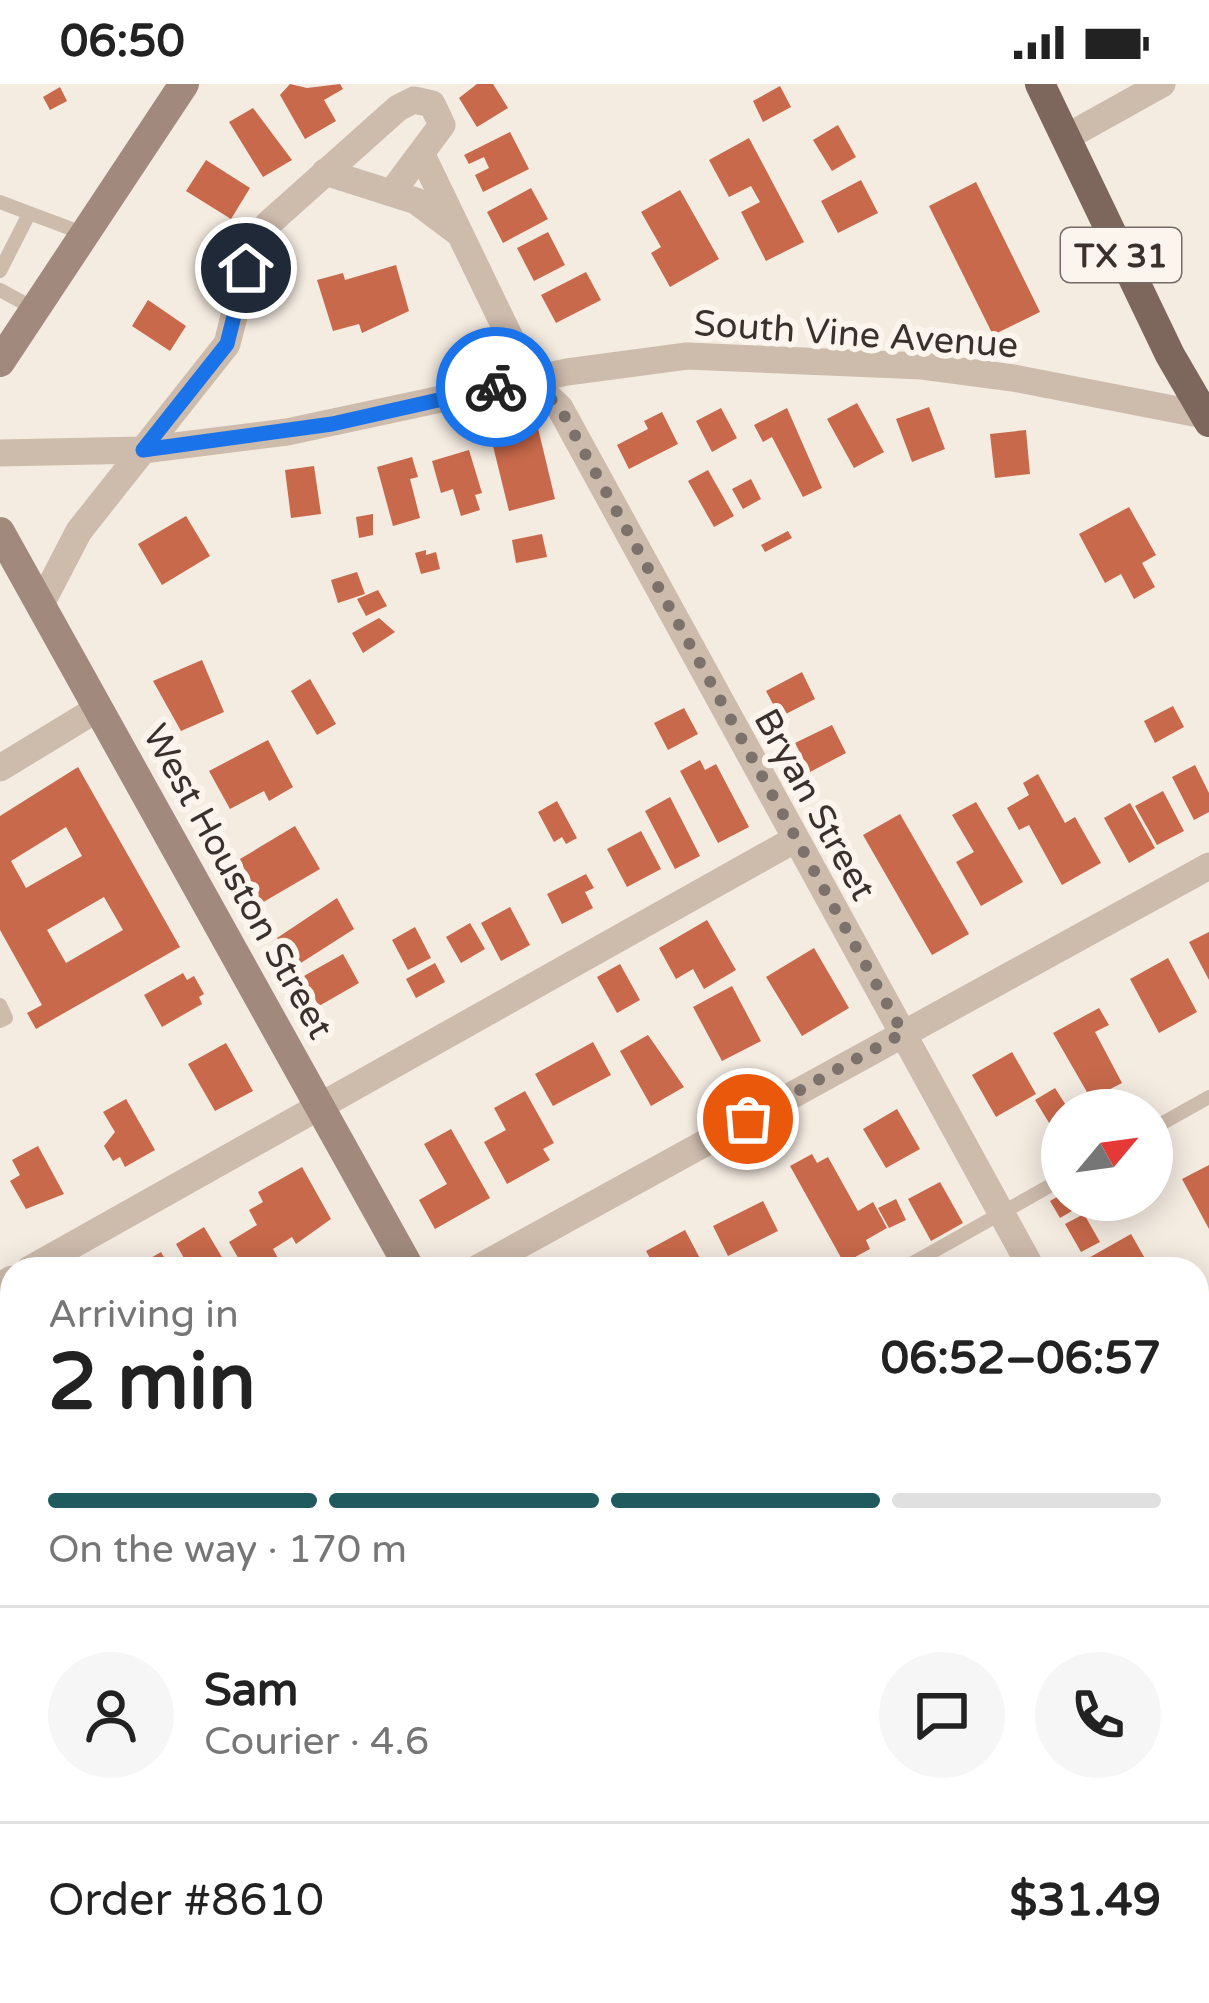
<!DOCTYPE html>
<meta charset="utf-8">
<style>
body{margin:0;font-family:"Varela Round",sans-serif;background:#f6f6f6;color:#222;height:100vh;display:flex;flex-direction:column;font-size:45px;white-space:nowrap}
*{box-sizing:border-box;margin:0}
p{font-size:39px;color:#767676}
.icon{flex:none;width:66px;height:66px;fill:none;stroke:currentColor;stroke-width:2;stroke-linecap:round;stroke-linejoin:round}
.map{position:relative;flex:1;overflow:hidden}
.panel{position:absolute;left:0px;top:1173px;width:1209px;height:747px;display:flex;flex-direction:column;background:#fff;border-radius:36px 36px 0 0;box-shadow:0 6px 30px #0003}
.panel>*{flex:none}
.needle{width:78px;rotate:61deg}
.controls{position:absolute;left:1041px;top:1005px;display:grid;gap:24px}
.controls a{display:grid;place-items:center;width:132px;height:132px;border-radius:50%;background:#fff;box-shadow:0 6px 30px #0003;font-size:60px}
.pin{position:absolute;display:grid;place-items:center;width:102px;height:102px;color:#fff;margin:-51px;border:6px solid #fff;border-radius:50%;box-shadow:0 3px 12px #0007}
.courier{position:absolute;display:grid;place-items:center;width:120px;height:120px;margin:-60px;border:9px solid #1a73e8;border-radius:50%;background:#fff;color:#222;box-shadow:0 3px 15px #0007}
.head em{font-style:normal;font-weight:700}
.head div{display:flex;flex-direction:column-reverse}
.head{display:flex;align-items:center;justify-content:space-between;height:204px;padding:0 48px}
h1{font-size:78px;font-weight:700;line-height:90px}
.bar{display:grid;grid-template-columns:repeat(4,1fr);gap:18px 12px;align-content:center;height:144px;padding:0 48px}
.bar i{height:15px;border-radius:9px;background:#e0e0e0}
.bar .active{background:#1f5a5e}
.bar p{grid-column:span 4}
.line{display:flex;align-items:center;gap:30px;padding:0 48px;border-top:3px solid #e0e0e0}
.line div{flex:1}
.round{display:grid;place-items:center;flex:none;width:126px;height:126px;border-radius:63px;background:#f6f6f6}
.status{display:flex;justify-content:space-between;align-items:center;height:84px;padding:0 60px;background:#fff;direction:ltr}
.status svg{height:33px;fill:currentColor}
.map>svg:first-child{display:block}
.building{fill:#c8694b;fill-rule:evenodd}
.lines{fill:none;stroke-linecap:round;stroke-linejoin:round}
.lane{stroke:#cdbbac;stroke-width:14}
.street{stroke:#cdbbac;stroke-width:27}
.secondary{stroke:#a18a7d;stroke-width:30}
.primary{stroke:#7d675c;stroke-width:30}
.done{stroke:#7c716b;stroke-width:12;stroke-dasharray:0 21.6}
.route{stroke:#1a73e8;stroke-width:15}
.labels{text-anchor:middle;stroke-width:12;stroke-linejoin:round;paint-order:stroke}
.shield{fill:#fbf5ee;stroke:#756b66;stroke-width:3}
.shield-label{font-size:33px;font-weight:bold;fill:#3b302b}
.street-label{font-size:36px;fill:#3b302b;stroke:#fbf5ee}
</style>
<div class="status"><b>06:50</b><svg viewBox="0 0 49 12"><path d="M0 12V9h3v3zM5 12V6h3v6zM10 12V3h3v9zM15 12V0h3v12zM26 1h20v11H26zM47 4h2v5h-2z"/></svg></div>
<div class="map">
<svg width="1209" height="1919" viewBox="0 0 1209 1919">
<rect width="100%" height="100%" fill="#f4ebe1"/>
<!-- building -->
<g class="building">
<path d="M290 0 307 4 340 0 343 5 324 16 336 37 305 55 280 11Z"/>
<path d="M477 0H493L508 24 477 43 459 14Z"/>
<path d="M780 2 791 23 763 38 753 17Z"/>
<path d="M60 3 67 17 50 26 43 13Z"/>
<path d="M253 24 292 76 263 93 229 38Z"/>
<path d="M838 41 856 73 832 87 813 56Z"/>
<path d="M510 48 529 85 483 108 475 91 489 84 484 73 469 80 464 71Z"/>
<path d="M749 54 804 158 766 177 741 128 760 118 751 102 729 113 709 76Z"/>
<path d="M206 76 250 104 231 135 186 107Z"/>
<path d="M861 96 878 129 838 149 821 117Z"/>
<path d="M976 98 1040 228 993 251 929 122Z"/>
<path d="M531 104 548 135 503 159 487 128Z"/>
<path d="M680 106 719 175 670 203 651 169 661 163 641 128Z"/>
<path d="M548 148 565 181 534 197 517 164Z"/>
<path d="M396 181 409 227 362 249 359 240 333 247 317 196 343 189 345 196Z"/>
<path d="M586 188 601 216 556 239 541 211Z"/>
<path d="M148 216 186 242 170 267 132 242Z"/>
<path d="M857 319 884 368 854 384 827 335Z"/>
<path d="M929 323 945 365 912 378 896 335Z"/>
<path d="M721 324 737 354 712 368 696 337Z"/>
<path d="M787 324 822 404 803 413 772 353 763 358 754 341Z"/>
<path d="M662 328 678 360 629 385 617 361 648 345 644 337Z"/>
<path d="M537 340 555 415 509 427 492 358Z"/>
<path d="M1026 346 1030 390 995 394 990 350Z"/>
<path d="M469 366 482 409 475 411 480 426 461 432 453 405 441 409 432 377Z"/>
<path d="M412 373 418 393 410 395 420 434 393 442 377 383Z"/>
<path d="M314 382 321 430 291 434 285 386Z"/>
<path d="M708 386 734 432 714 443 688 397Z"/>
<path d="M751 395 761 415 743 425 732 405Z"/>
<path d="M1129 423 1156 471 1142 479 1155 503 1134 515 1121 490 1105 499 1079 450Z"/>
<path d="M373 430V451L359 454 356 433Z"/>
<path d="M186 432 210 472 162 501 138 460Z"/>
<path d="M788 447 792 454 765 468 761 461Z"/>
<path d="M542 450 547 473 516 479 512 456Z"/>
<path d="M426 466V471L436 468 440 485 421 490 415 469Z"/>
<path d="M357 488 365 510 338 519 331 496Z"/>
<path d="M378 506 387 522 366 532 357 515Z"/>
<path d="M379 534 395 548 363 569 352 549Z"/>
<path d="M202 576 224 628 181 647 153 597Z"/>
<path d="M802 588 815 615 780 633 766 607Z"/>
<path d="M310 595 336 640 317 651 291 607Z"/>
<path d="M1173 622 1184 643 1155 659 1144 637Z"/>
<path d="M684 624 698 650 668 666 654 639Z"/>
<path d="M832 641 846 669 810 688 795 659Z"/>
<path d="M268 656 293 703 269 717 264 707 230 725 209 687Z"/>
<path d="M700 676 705 686 716 680 749 743 718 759 680 687Z"/>
<path d="M1195 681 1209 709V728L1194 736 1172 693Z"/>
<path d="M78 683 180 863 36 945 27 929 42 921 0 846V732ZM66 743 82 772 26 804 11 777ZM104 813 123 846 66 879 47 846Z"/>
<path d="M1038 690 1065 739 1075 733 1101 779 1062 801 1029 741 1019 746 1007 724 1029 711 1023 699Z"/>
<path d="M1163 707 1184 747 1157 761 1135 722Z"/>
<path d="M670 713 700 772 675 785 645 727Z"/>
<path d="M557 717 577 754 566 760 562 753 554 758 538 728Z"/>
<path d="M976 718 1023 798 981 822 956 778 974 768 952 731Z"/>
<path d="M1130 719 1155 764 1129 779 1104 734Z"/>
<path d="M900 730 969 850 932 871 863 751Z"/>
<path d="M295 742 320 785 260 820 240 775Z"/>
<path d="M641 747 661 785 627 803 607 765Z"/>
<path d="M586 790 594 804 585 808 593 824 562 840 547 810Z"/>
<path d="M337 814 354 845 293 884 277 854Z"/>
<path d="M510 823 530 861 501 877 481 839Z"/>
<path d="M707 836 736 886 704 905 693 885 676 895 659 864Z"/>
<path d="M470 839 485 865 461 879 446 853Z"/>
<path d="M415 843 431 874 408 886 392 856Z"/>
<path d="M1209 848V896L1189 858Z"/>
<path d="M814 864 849 924 802 952 766 893Z"/>
<path d="M343 870 359 899 319 922 302 893Z"/>
<path d="M1168 874 1197 928 1159 949 1130 895Z"/>
<path d="M435 879 445 898 416 914 406 895Z"/>
<path d="M620 880 640 916 617 929 597 893Z"/>
<path d="M183 889 187 896 194 892 204 910 199 913 202 920 162 943 144 911Z"/>
<path d="M732 902 761 957 722 977 693 923Z"/>
<path d="M1099 924 1109 941 1095 948 1122 999 1091 1015 1053 949Z"/>
<path d="M648 951 684 1003 651 1022 620 967Z"/>
<path d="M593 958 611 991 553 1022 535 990Z"/>
<path d="M226 959 253 1007 215 1027 188 980Z"/>
<path d="M1012 968 1036 1010 996 1033 972 991Z"/>
<path d="M1055 1004 1069 1026H1062V1036L1051 1042 1035 1016Z"/>
<path d="M525 1007 554 1059 543 1065 550 1076 507 1100 484 1058 506 1046 494 1024Z"/>
<path d="M126 1015 155 1066 125 1083 120 1073 113 1077 104 1062 115 1048 103 1028Z"/>
<path d="M897 1025 920 1065 886 1084 863 1045Z"/>
<path d="M451 1045 490 1114 435 1145 419 1116 447 1100 424 1060Z"/>
<path d="M38 1062 64 1110 26 1125 10 1097 20 1091 12 1076Z"/>
<path d="M812 1070 817 1079 828 1073 858 1127 873 1118 887 1144 866 1156 870 1165 844 1179 790 1082Z"/>
<path d="M1209 1081V1145L1182 1095Z"/>
<path d="M302 1083 331 1135 296 1160 292 1153 273 1165 279 1176 264 1185 252 1180 244 1184 229 1158 257 1141 249 1126 263 1118 258 1108Z"/>
<path d="M940 1098 963 1139 931 1157 908 1115Z"/>
<path d="M1062 1110V1116H1091L1060 1134 1050 1117Z"/>
<path d="M896 1115 906 1136 889 1144 878 1124Z"/>
<path d="M763 1117 778 1147 728 1172 713 1142Z"/>
<path d="M1084 1130 1100 1158 1081 1168 1065 1140Z"/>
<path d="M204 1143 229 1185H190L176 1160Z"/>
<path d="M685 1146 704 1182 717 1174 723 1185H656L646 1167Z"/>
<path d="M1131 1150 1151 1185H1080L1078 1180Z"/>
<path d="M161 1168 171 1185H132Z"/>
<path d="M12 1256V1307L6 1310 0 1298V1269Z"/>
<path d="M1201 1322 1209 1335V1395L1199 1400 1197 1324Z"/>
<path d="M0 1415 12 1421V1455L0 1462Z"/>
<path d="M12 1597V1629L0 1635V1604Z"/>
<path d="M1197 1614 1209 1635V1647L1197 1654Z"/>
<path d="M9 1693 12 1760 7 1762 0 1749V1699Z"/>
<path d="M1209 1782V1821L1197 1828V1789Z"/>
<path d="M82 1908H129L104 1918 98 1909 86 1916Z"/>
<path d="M256 1908H269L274 1919H235Z"/>
<path d="M702 1908 708 1919H682L687 1914Z"/>
<path d="M719 1908H761L764 1913 753 1919H725Z"/>
<path d="M1019 1908H1061L1064 1914 1025 1919Z"/>
<path d="M1139 1908H1183L1189 1919H1146Z"/>
</g>
<g class="lines">
<!-- lane -->
<g class="lane">
<path d="M0 118 85 150"/>
<path d="M0 187 29 130"/>
<path d="M0 206 35 225"/>
<path d="M0 921 6 934 0 937"/>
<path d="M1152 1045 1209 1013"/>
<path d="M902 1185 1062 1095"/>
<path d="M1197 1853 1209 1874"/>
<path d="M1197 1891 1209 1912"/>
<path d="M355 1919 375 1908"/>
</g>
<!-- street -->
<g class="street">
<path d="M1065 54 1162 0"/>
<path d="M423 73 530 295 560 324 1032 1185"/>
<path d="M325 88 416 117 456 147"/>
<path d="M0 369 143 366 287 348 567 288 687 272 922 282 1013 294 1209 332"/>
<path d="M40 522 79 447 227 260 246 184 268 140 398 24 414 16 432 20 442 41 392 108"/>
<path d="M0 684 97 625"/>
<path d="M30 1185 794 756"/>
<path d="M476 1185 1209 782"/>
<path d="M0 1202 12 1195"/>
<path d="M1197 1253 1209 1246"/>
<path d="M1197 1479 1209 1500"/>
<path d="M1197 1720 1209 1713"/>
<path d="M0 1839 12 1832"/>
<path d="M493 1908 499 1919"/>
<path d="M845 1919 861 1908"/>
</g>
<!-- secondary -->
<g class="secondary">
<path d="M0 278 184 0"/>
<path d="M0 448 410 1185"/>
<path d="M815 1908 822 1919"/>
</g>
<!-- primary -->
<path class="primary" d="M1040 0 1170 271 1209 338"/>
</g>
<g class="lines">
<!-- done -->
<path class="done" d="M496 303 530 295 560 324 903 949 748 1035"/>
<!-- route -->
<path class="route" d="M246 184 227 260 143 366 332 340 496 303"/>
</g>
<g class="labels">
<!-- shield labels -->
<rect class="shield" x="1061" y="144" width="120" height="54" rx="9"/>
<g class="shield-label">
<text x="1121" y="183">TX 31</text>
</g>
<!-- street labels -->
<g class="street-label">
<text transform="translate(856 249) rotate(4)" y="13">South Vine Avenue</text>
<text transform="translate(816 720) rotate(61)" y="13">Bryan Street</text>
<text transform="translate(239 797) rotate(61)" y="13">West Houston Street</text>
</g>
</g>
</svg>
<div class="controls">
<a><svg class="needle" viewBox="-14 -14 28 28"><path d="M0-13l5 13h-10z" fill="#e53935"/><path d="M0 13l5-13h-10z" fill="#767676"/></svg></a>
</div>
<div class="pin" style="left:748px;top:1035px;background:#ea580c"><svg class="icon" aria-label="bag" viewBox="0 0 24 24"><path d="M5 8h14l-1 12H6zM9 8a3 3 0 0 1 6 0"/></svg></div>
<div class="pin" style="left:246px;top:184px;background:#1f2937"><svg class="icon" aria-label="home" viewBox="0 0 24 24"><path d="M3 11l9-7 9 7M6 9v11h12V9"/></svg></div>
<div class="courier" style="left:496px;top:303px"><svg class="icon" aria-label="bike" viewBox="0 0 24 24"><circle cx="6" cy="16" r="4"/><circle cx="18" cy="16" r="4"/><path d="M6 16l4-8h5l3 8M10 8l3 8H6M13 5h3"/></svg></div>
<section class="panel">
<div class="head"><div><h1>2 min</h1><p>Arriving in</p></div><em>06:52–06:57</em></div>
<div class="bar"><i class="active"></i><i class="active"></i><i class="active"></i><i></i><p>On the way · 170 m</p></div>
<div class="line" style="height:216px"><a class="round"><svg class="icon" aria-label="person" viewBox="0 0 24 24"><circle cx="12" cy="8" r="4"/><path d="M4 21q1-7 8-7t8 7"/></svg></a><div><b>Sam</b><p>Courier · 4.6</p></div><a class="round"><svg class="icon" aria-label="chat" viewBox="0 0 24 24"><path d="M4 5h16v11H9l-5 4z"/></svg></a><a class="round"><svg class="icon" aria-label="phone" viewBox="0 0 24 24"><path d="M5 4h4l2 5-3 2q2 4 5 5l2-3 5 2v4C11 20 4 13 5 4z"/></svg></a></div>
<div class="line" style="height:156px"><div>Order #8610</div><b>$31.49</b></div>
</section>
</div>
